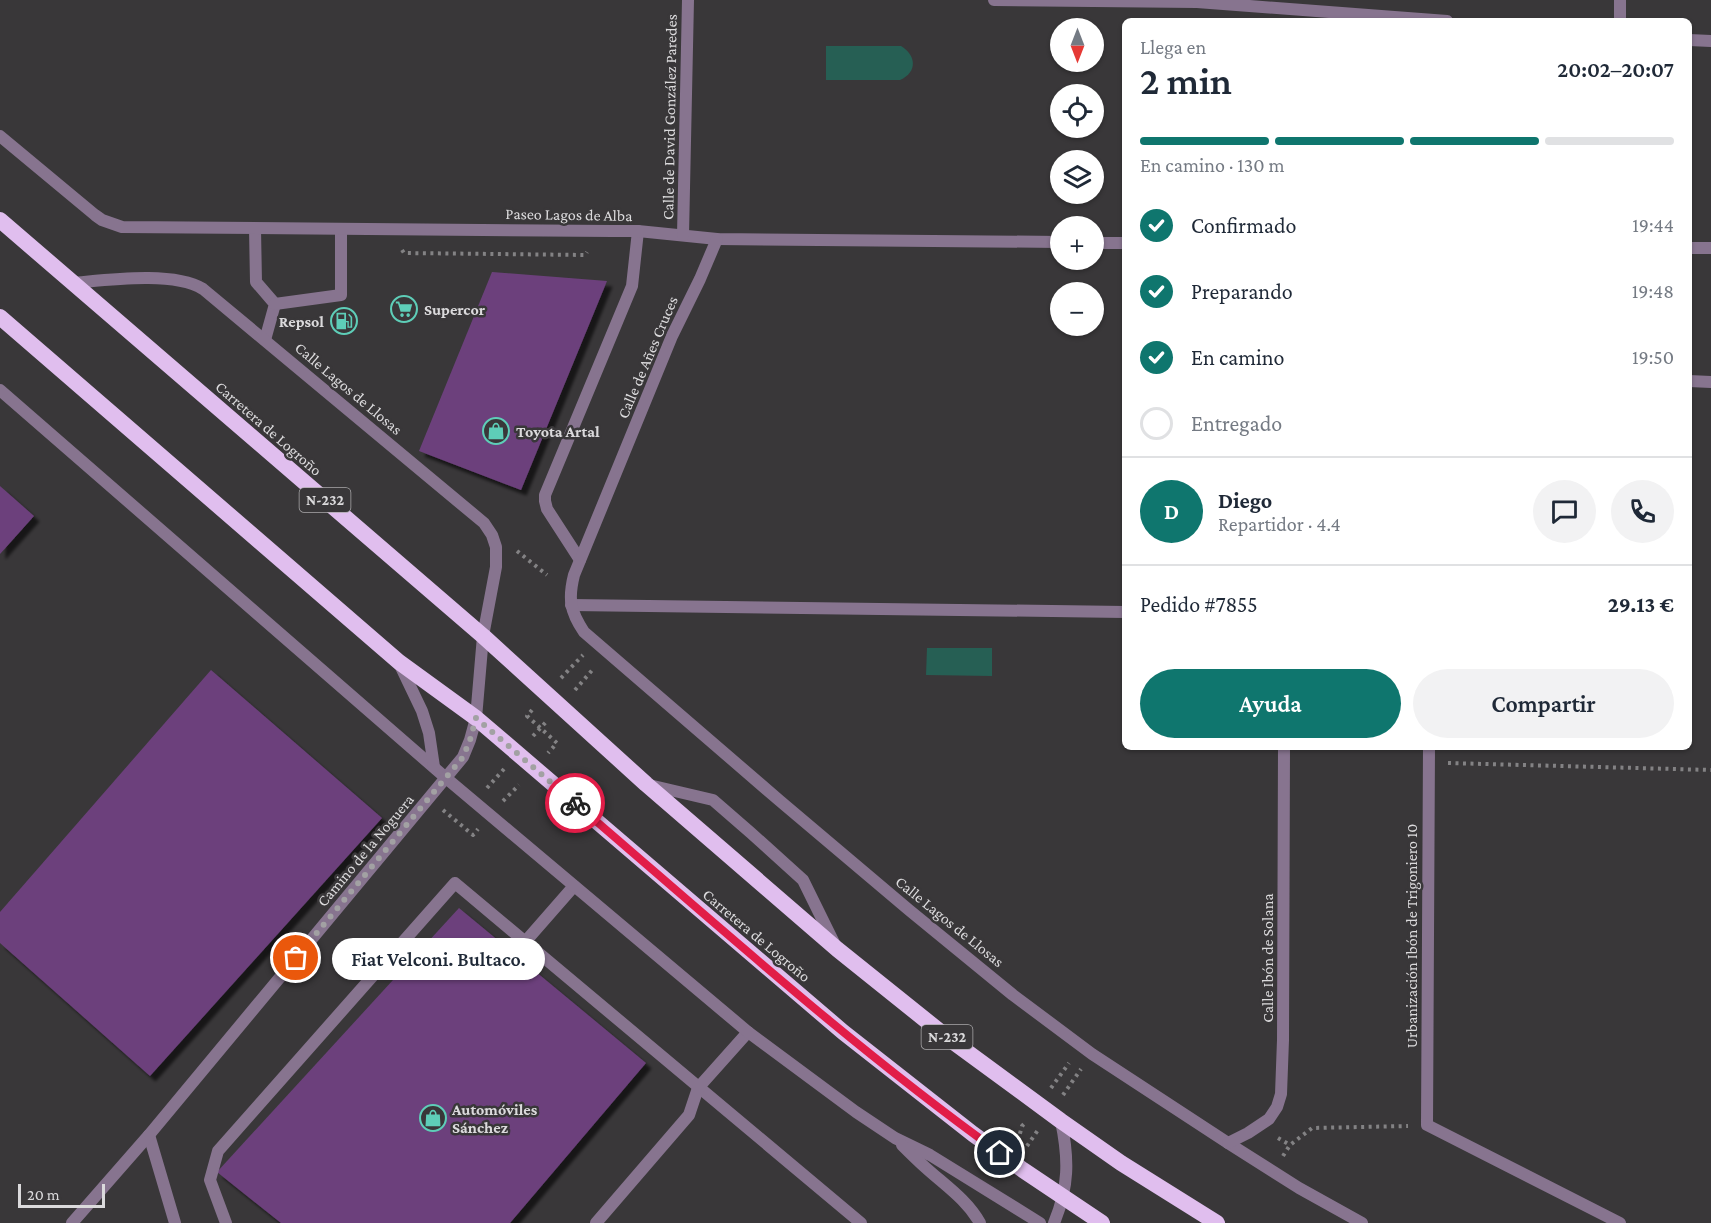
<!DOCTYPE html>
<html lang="es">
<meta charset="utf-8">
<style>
body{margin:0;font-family:"Crimson Pro",serif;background:#f2f2f3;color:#1f2937;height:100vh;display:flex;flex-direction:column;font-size:22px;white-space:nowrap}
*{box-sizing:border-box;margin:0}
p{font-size:20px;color:#747a83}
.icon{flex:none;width:33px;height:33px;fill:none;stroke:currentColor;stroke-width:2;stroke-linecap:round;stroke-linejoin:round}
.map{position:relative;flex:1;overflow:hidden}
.sheet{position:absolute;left:1122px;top:18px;width:570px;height:732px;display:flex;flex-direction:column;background:#fff;border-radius:9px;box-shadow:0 2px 4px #0004}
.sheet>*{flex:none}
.needle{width:39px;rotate:180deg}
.buttons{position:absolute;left:1050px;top:18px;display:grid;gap:12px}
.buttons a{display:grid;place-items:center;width:54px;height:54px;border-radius:50%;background:#fff;box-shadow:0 2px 4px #0004;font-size:30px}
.scale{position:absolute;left:18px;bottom:15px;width:87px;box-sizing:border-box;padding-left:6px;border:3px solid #dbdadc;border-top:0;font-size:16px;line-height:21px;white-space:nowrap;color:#dbdadc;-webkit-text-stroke:4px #393739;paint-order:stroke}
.pin{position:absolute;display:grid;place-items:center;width:51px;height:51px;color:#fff;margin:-26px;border:3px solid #fff;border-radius:50%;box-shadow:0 2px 6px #0007}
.courier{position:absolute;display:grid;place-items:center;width:60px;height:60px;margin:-30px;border:4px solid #e11d48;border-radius:50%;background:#fff;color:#222;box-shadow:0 2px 8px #0007}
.bubble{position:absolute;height:42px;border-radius:21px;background:#fff;box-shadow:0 2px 4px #0004;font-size:20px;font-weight:600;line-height:42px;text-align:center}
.headline em{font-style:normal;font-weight:600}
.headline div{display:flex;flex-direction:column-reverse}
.headline{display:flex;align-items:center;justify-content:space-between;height:102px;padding:0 18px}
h1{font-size:39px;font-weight:600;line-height:45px}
.bar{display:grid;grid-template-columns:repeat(4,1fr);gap:9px 6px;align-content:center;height:72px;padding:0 18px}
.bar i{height:8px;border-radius:4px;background:#e0e1e3}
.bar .active{background:#0f766e}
.bar p{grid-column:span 4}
.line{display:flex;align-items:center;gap:15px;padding:0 18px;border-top:2px solid #e0e1e3}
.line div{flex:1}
.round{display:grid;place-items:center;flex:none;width:63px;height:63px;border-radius:32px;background:#f2f2f3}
ol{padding:0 18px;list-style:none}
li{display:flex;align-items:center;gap:18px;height:66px}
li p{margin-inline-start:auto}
li .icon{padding:6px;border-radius:50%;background:#0f766e;color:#fff;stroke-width:4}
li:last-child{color:#747a83}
li i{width:33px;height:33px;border:3px solid #e0e1e3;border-radius:50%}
.primary-button{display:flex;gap:12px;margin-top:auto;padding:12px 18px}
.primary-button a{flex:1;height:69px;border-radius:36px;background:#0f766e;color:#fff;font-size:24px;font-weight:600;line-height:69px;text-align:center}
.primary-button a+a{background:#f2f2f3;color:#1f2937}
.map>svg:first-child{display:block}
.water{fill:#265f54}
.building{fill:#6c417c;filter:url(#shadow)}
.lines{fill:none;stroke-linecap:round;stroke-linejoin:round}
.path{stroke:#838284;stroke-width:4;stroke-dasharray:3 4.5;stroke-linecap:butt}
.service{stroke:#87748f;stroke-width:12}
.pedestrian{stroke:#87748f;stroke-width:12}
.minor{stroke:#87748f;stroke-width:12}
.trunk{stroke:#e0beee;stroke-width:16}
.done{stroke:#a2a1a3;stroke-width:6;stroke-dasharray:0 10.8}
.route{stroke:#e11d48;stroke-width:8}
.labels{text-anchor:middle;stroke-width:5;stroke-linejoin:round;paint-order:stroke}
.shield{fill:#393739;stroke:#aaa9ab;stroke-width:1.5}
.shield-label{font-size:15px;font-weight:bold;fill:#dbdadc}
.street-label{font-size:16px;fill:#dbdadc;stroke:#393739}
.poi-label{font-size:16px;font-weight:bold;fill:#dbdadc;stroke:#393739;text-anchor:start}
</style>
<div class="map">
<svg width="1711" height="1223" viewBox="0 0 1711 1223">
<defs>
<filter id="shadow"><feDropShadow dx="5.5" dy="5.5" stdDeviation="1.5" flood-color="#0009"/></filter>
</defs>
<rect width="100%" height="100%" fill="#393739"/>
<!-- water -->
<g class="water">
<path d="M826 46H901C916 55 918 72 900 80H826Z"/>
<path d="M927 648H992V676L926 675Z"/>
</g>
<!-- building -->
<g class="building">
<path d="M492 272 607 281 521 490 419 451Z"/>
<path d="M0 486 34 516 0 554Z"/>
<path d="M211 670 382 818 150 1076 0 943V912Z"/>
<path d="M459 908 646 1063 510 1223H281L217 1172Z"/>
</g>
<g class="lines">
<!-- path -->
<g class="path">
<path d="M402 250 404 253 585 255 587 252"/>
<path d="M517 551 547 575"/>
<path d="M561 678 583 655"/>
<path d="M575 690 594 668"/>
<path d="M532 710 527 716 557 743 548 753"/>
<path d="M533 736 546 722"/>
<path d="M1448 763 1711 770"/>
<path d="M487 788 504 769"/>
<path d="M503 801 519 785"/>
<path d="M443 810 473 835 478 829"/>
<path d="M1051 1088 1069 1063"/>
<path d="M1063 1095 1081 1069"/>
<path d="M1278 1138 1290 1145"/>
<path d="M1018 1141 1022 1126 1025 1123"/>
<path d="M1027 1146 1038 1130"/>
<path d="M1283 1156 1290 1145 1312 1128 1408 1126"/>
</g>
<!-- service -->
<g class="service">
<path d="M255 229 256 282 275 304 265 340"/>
<path d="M275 304 341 295V229"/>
<path d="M1689 381 1711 382"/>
<path d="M580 560 547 509 545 501V495L632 286 638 231"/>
<path d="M1429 747 1427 1125 1620 1223"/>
<path d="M649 785 713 800 751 833 803 880 835 945"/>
<path d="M525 942 574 886"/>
<path d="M149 1135 175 1223"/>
<path d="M226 1223 210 1180 218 1151 455 883 861 1223"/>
<path d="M596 1223 689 1115 698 1088 748 1032"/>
</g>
<!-- pedestrian -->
<path class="pedestrian" d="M571 605 1125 612"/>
<!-- minor -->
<g class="minor">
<path d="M994 0 1197 2 1447 21"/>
<path d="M1620 0V21"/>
<path d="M1689 40 1711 41"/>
<path d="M0 136 95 215 102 220 122 227 613 231H638L717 239 1060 242"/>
<path d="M683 235 688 0"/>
<path d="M717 239 700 279 672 336 574 575C568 599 570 611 584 632L780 801 909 910 1013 995 1092 1054 1228 1143 1299 1188 1362 1223"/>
<path d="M1094 243H1125"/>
<path d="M1689 248H1711"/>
<path d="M0 390 446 778 748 1032 856 1112 895 1138 930 1155 1040 1223"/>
<path d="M399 663 422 711 429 733 434 767"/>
<path d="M1228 1143 1248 1133 1269 1119 1277 1107 1281 1094 1283 1040 1284 747"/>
<path d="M902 1145C910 1153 918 1161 926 1168 946 1186 967 1200 980 1223"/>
<path d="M72 1223 149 1135 463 757 470 740 476 718 483 636 496 567V547L492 535 484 523 203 289C173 271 108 280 73 283"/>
<path d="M1054 1223C1069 1187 1069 1159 1061 1121"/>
</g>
<!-- trunk -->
<g class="trunk">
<path d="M0 220 483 636 646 784 837 949 948 1038 1061 1121 1121 1163 1217 1223"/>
<path d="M0 317 399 662 476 718 843 1032 973 1134 1023 1170 1102 1223"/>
</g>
</g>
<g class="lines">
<!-- done -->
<path class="done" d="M296 958 463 757 470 740 476 718 575 803"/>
<!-- route -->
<path class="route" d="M575 803C714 922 851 1046 1000 1153"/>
</g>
<!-- icons -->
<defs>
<symbol id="supermarket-ring" viewBox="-11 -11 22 22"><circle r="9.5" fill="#393739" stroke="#5eceb8" stroke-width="1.5"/><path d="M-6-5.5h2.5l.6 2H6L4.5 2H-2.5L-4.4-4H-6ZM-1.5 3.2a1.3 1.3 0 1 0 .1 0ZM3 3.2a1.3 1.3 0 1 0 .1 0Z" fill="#5eceb8"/></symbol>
<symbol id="fuel-ring" viewBox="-11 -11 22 22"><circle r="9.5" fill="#393739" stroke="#5eceb8" stroke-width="1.5"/><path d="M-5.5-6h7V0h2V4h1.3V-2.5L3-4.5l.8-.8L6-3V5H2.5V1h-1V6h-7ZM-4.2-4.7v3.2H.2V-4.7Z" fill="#5eceb8"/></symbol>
<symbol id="shop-ring" viewBox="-11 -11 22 22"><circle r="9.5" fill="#393739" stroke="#5eceb8" stroke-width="1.5"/><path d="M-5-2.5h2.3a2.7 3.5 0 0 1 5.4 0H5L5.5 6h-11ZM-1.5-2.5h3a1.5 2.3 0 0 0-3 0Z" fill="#5eceb8"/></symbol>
</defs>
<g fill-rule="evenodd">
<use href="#supermarket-ring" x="389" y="294" width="30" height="30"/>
<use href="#fuel-ring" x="329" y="306" width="30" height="30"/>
<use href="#shop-ring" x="481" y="416" width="30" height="30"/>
<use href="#shop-ring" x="418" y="1103" width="30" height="30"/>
</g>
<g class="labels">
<!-- shield labels -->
<g class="shield">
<rect x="299.5" y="488" width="51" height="24" rx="4.5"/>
<rect x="921.5" y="1025" width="51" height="24" rx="4.5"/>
</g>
<g class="shield-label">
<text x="325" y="505">N-232</text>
<text x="947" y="1042">N-232</text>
</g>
<!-- street labels -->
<g class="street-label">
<text transform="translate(669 117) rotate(-89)" y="6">Calle de David González Paredes</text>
<text transform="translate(569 214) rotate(1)" y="6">Paseo Lagos de Alba</text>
<text transform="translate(647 357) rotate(-67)" y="6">Calle de Añes Cruces</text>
<text transform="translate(349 388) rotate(40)" y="6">Calle Lagos de Llosas</text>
<text transform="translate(269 428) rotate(41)" y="6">Carretera de Logroño</text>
<text transform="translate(365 850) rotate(-50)" y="6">Camino de la Noguera</text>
<text transform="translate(950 921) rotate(39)" y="6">Calle Lagos de Llosas</text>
<text transform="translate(757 935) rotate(40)" y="6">Carretera de Logroño</text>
<text transform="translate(1411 936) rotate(-90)" y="6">Urbanización Ibón de Trigoniero 10</text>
<text transform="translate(1267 958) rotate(-90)" y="6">Calle Ibón de Solana</text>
</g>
<!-- poi labels -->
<g class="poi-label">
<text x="424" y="315">Supercor</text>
<text x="324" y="327" text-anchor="end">Repsol</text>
<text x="516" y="437">Toyota Artal</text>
<text x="452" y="1115">Automóviles<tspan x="452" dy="18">Sánchez</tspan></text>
</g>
</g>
</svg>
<div class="buttons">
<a><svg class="needle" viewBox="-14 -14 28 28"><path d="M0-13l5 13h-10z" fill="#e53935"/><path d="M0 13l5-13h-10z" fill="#747a83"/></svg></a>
<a><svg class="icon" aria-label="locate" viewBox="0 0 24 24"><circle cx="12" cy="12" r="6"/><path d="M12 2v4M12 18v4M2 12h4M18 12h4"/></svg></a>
<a><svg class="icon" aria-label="layers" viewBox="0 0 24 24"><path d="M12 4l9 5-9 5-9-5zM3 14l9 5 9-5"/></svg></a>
<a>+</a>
<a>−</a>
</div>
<div class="scale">20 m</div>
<div class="pin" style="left:296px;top:958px;background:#ea580c"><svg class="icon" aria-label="bag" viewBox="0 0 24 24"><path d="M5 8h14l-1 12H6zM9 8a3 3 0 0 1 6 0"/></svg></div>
<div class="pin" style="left:1000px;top:1153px;background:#1f2937"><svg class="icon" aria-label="home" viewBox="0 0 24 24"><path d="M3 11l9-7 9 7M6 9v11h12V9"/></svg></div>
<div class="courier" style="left:575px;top:803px"><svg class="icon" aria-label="bike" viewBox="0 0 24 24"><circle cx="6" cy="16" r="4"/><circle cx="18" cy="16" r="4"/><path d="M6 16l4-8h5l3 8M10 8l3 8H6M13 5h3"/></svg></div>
<div class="bubble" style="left:332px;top:938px;width:213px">Fiat Velconi. Bultaco.</div>
<section class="sheet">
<div class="headline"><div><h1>2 min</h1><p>Llega en</p></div><em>20:02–20:07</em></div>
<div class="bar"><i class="active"></i><i class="active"></i><i class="active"></i><i></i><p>En camino · 130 m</p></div>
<ol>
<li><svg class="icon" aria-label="check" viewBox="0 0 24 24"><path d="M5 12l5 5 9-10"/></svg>Confirmado<p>19:44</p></li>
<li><svg class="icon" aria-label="check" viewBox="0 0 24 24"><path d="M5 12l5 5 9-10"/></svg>Preparando<p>19:48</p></li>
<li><svg class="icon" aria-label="check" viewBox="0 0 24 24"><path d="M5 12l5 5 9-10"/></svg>En camino<p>19:50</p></li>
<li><i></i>Entregado</li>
</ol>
<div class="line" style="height:108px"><b class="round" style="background:#0f766e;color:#fff">D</b><div><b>Diego</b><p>Repartidor · 4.4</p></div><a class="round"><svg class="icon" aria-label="chat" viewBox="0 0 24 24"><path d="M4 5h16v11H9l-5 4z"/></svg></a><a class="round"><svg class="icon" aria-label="phone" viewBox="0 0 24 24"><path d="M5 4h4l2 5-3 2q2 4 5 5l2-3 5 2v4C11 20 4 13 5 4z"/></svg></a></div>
<div class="line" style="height:78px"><div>Pedido #7855</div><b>29.13 €</b></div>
<div class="primary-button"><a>Ayuda</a><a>Compartir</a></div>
</section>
</div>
